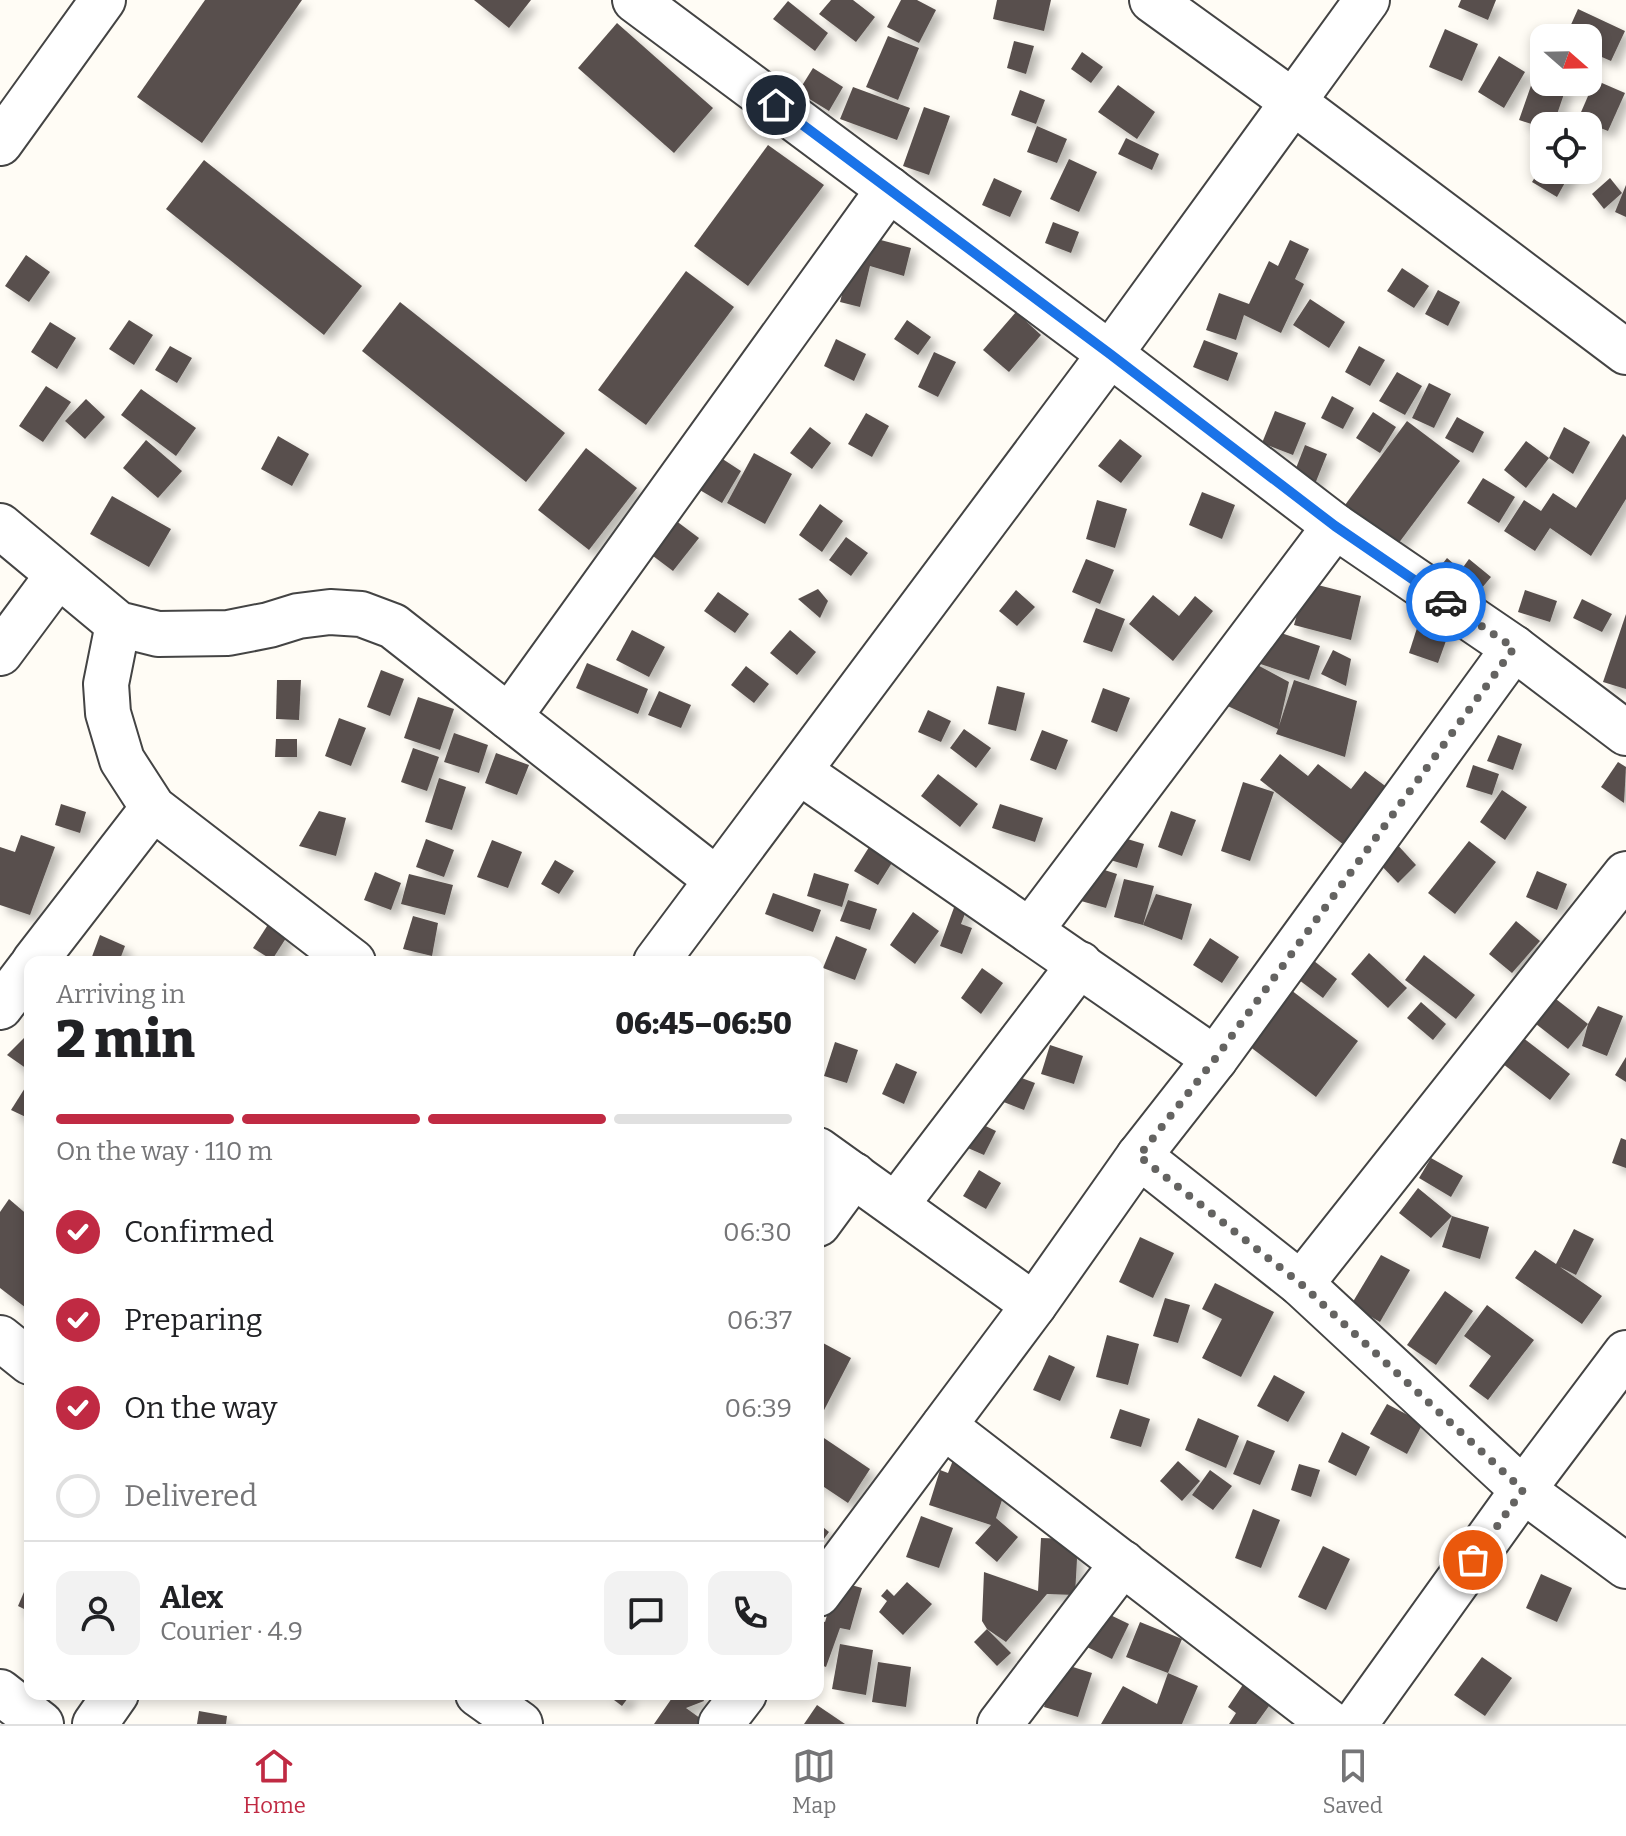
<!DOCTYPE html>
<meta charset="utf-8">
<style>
body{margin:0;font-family:Bitter,serif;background:#f2f2f2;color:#202124;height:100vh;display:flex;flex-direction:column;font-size:30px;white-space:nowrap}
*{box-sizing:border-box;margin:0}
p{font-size:26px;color:#757577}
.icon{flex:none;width:44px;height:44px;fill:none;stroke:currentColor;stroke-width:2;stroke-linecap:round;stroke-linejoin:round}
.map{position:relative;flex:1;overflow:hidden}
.panel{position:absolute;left:24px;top:956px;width:800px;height:744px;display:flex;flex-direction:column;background:#fff;border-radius:16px;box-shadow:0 4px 12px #0003}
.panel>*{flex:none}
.needle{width:52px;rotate:110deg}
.controls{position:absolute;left:1530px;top:24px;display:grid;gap:16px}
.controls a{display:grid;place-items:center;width:72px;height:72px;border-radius:16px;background:#fff;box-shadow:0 4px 12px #0003;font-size:40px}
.pin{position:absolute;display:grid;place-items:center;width:68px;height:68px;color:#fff;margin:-34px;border:4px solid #fff;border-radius:50%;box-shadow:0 2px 8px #0007}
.courier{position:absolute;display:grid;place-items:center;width:80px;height:80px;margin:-40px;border:6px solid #1a73e8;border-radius:50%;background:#fff;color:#222;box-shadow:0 2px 10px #0007}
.summary em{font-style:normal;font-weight:800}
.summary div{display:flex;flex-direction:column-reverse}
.summary{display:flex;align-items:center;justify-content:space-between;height:136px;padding:0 32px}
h1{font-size:52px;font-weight:800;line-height:60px}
.bar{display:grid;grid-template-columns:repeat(4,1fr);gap:12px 8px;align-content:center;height:96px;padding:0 32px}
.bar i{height:10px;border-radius:6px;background:#e0e0e0}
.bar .selected{background:#c02a43}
.bar p{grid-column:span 4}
.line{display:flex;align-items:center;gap:20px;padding:0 32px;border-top:2px solid #e0e0e0}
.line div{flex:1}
.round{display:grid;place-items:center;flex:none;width:84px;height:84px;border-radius:16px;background:#f2f2f2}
ol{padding:0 32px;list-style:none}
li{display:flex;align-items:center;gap:24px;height:88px}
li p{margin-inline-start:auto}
li .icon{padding:8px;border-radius:50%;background:#c02a43;color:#fff;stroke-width:4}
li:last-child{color:#757577}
li i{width:44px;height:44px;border:4px solid #e0e0e0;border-radius:50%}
.tab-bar{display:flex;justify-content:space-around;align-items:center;height:112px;border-top:2px solid #e0e0e0;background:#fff;font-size:22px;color:#757577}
.tab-bar a{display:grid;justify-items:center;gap:4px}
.tab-bar .selected{color:#c02a43}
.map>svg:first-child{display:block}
.building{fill:#59504d;filter:url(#shadow)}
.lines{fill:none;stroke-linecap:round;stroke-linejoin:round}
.minor-casing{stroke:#444;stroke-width:48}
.minor{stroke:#fff;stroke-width:44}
.done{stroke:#646361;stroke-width:8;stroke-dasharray:0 14.4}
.route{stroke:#1a73e8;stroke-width:10}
</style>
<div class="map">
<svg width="1626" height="1724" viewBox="0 0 1626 1724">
<defs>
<filter id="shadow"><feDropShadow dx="7" dy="7" stdDeviation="4" flood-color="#0004"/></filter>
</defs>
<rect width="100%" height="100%" fill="#fffcf5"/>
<!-- building -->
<g class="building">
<path d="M205 0H302L202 143 137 97Z"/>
<path d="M474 0H531L509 28Z"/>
<path d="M831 0H853L875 17 856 42 819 14Z"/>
<path d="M901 0H917L936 10 919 43 887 27Z"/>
<path d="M997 0H1051L1044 31 993 19Z"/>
<path d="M1461 0H1496L1488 20 1458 7Z"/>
<path d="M788 1 828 33 815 51 773 19Z"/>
<path d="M1578 9 1625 31 1611 61 1588 51V38H1565Z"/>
<path d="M617 23 713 108 674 153 578 68Z"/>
<path d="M1445 29 1478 44 1462 81 1429 67Z"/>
<path d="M888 36 919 48 898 100 866 87Z"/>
<path d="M1014 41 1034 46 1026 74 1007 68Z"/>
<path d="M1082 52 1103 67 1091 83 1071 69Z"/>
<path d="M1499 56 1525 72 1504 108 1478 92Z"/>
<path d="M813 68 843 87 829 111 798 92Z"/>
<path d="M1534 77 1566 88 1553 126H1544V128L1519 120Z"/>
<path d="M1595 80 1625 93 1608 131 1578 119Z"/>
<path d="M1118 85 1155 112 1137 139 1098 112Z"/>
<path d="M853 87 910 108 897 140 840 119Z"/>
<path d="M1020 90 1045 100 1036 124 1011 115Z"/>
<path d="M924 107 950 116 929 175 903 166Z"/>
<path d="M1037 126 1067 139 1057 163 1027 152Z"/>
<path d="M1126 138 1159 154 1152 170 1118 154Z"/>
<path d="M768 145 824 185 748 286 694 246Z"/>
<path d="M1069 159 1097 172 1079 212 1050 199Z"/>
<path d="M204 160 362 286 324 335 166 209Z"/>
<path d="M1544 163V170H1572L1557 197 1532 182Z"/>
<path d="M994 178 1022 191 1010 217 982 205Z"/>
<path d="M1610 178 1622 193 1604 209 1592 194Z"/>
<path d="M1626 185V217L1615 212Z"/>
<path d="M1053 222 1079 232 1071 253 1045 243Z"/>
<path d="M858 234 911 248 904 276 870 266 860 307 840 302Z"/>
<path d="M1290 240 1309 249 1295 279 1304 284 1281 333 1244 315 1236 340 1206 330 1219 293 1249 304 1269 261 1278 266Z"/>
<path d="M26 255 50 272 29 302 5 286Z"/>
<path d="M1402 268 1429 286 1414 308 1387 291Z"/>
<path d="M686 271 734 307 646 425 598 390Z"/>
<path d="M1438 290 1460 302 1448 326 1425 314Z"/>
<path d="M1310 299 1345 322 1329 348 1293 325Z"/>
<path d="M400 302 565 433 526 482 362 351Z"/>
<path d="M1016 312 1041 335 1009 372 983 350Z"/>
<path d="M129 320 153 335 134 365 109 349Z"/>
<path d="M907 320 931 337 918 355 894 339Z"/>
<path d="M50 322 76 338 57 369 31 352Z"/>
<path d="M836 339 866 354 854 381 824 366Z"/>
<path d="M1204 340 1238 353 1228 381 1193 367Z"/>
<path d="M170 346 192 358 177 383 155 370Z"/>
<path d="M1359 346 1385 360 1370 386 1345 372Z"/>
<path d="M934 352 956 362 938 397 918 387Z"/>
<path d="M1397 372 1422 386 1405 415 1379 401Z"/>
<path d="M1429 383 1451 394 1434 428 1412 418Z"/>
<path d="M46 386 71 402 43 442 19 426Z"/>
<path d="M141 389 196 428 176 456 121 415Z"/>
<path d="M1332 396 1354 408 1343 429 1321 418Z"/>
<path d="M86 399 105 417 85 439 65 421Z"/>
<path d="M1275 411 1306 423 1293 455 1262 443Z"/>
<path d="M1373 412 1396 427 1380 453 1356 438Z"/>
<path d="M866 413 889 426 872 457 848 444Z"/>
<path d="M1457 417 1484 432 1473 453 1445 438Z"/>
<path d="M1407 421 1460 461 1398 544 1345 505Z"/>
<path d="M810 427 831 443 812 469 790 453Z"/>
<path d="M1564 427 1590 442 1573 474 1549 458Z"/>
<path d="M1623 434 1626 437V499L1591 556 1550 528 1535 551 1504 531 1524 500 1541 511 1553 493 1576 508Z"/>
<path d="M278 436 309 454 292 486 261 469Z"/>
<path d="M1120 439 1142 456 1121 483 1098 466Z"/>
<path d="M146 440 182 471 158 498 123 468Z"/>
<path d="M1526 441 1549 458 1526 488 1504 470Z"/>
<path d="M1305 445 1327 454 1315 484 1293 476Z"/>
<path d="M586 448 637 488 589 550 538 510Z"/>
<path d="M754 453 792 474 765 524 727 503Z"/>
<path d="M718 456 741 471 722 503 698 489Z"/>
<path d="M1483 478 1515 497 1499 523 1467 503Z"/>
<path d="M1202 492 1235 505 1222 539 1189 525Z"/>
<path d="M112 496 171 529 149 567 90 534Z"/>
<path d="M1097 500 1127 509 1115 548 1086 539Z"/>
<path d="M820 504 843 521 822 552 799 535Z"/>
<path d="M675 520 699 538 673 571 649 553Z"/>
<path d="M846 537 868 553 851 576 829 560Z"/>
<path d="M1447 558 1461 570 1469 559 1491 577 1471 601 1436 572Z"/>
<path d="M1086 559 1114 570 1100 604 1072 592Z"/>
<path d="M1306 582 1361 596 1351 640 1294 625Z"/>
<path d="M818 589 828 601 820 618 798 599Z"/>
<path d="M1016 590 1035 607 1017 626 999 611Z"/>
<path d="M1525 590 1557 601 1550 622 1518 612Z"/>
<path d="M718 592 749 614 735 633 704 611Z"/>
<path d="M1153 595 1179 616 1195 596 1213 611 1173 661 1129 624Z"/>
<path d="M1582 599 1612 614 1602 632 1573 618Z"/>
<path d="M1096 608 1125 619 1112 652 1083 642Z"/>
<path d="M1626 614V689L1603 682Z"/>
<path d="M1417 628 1447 638 1438 663 1409 653Z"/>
<path d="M632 630 665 647 649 677 616 660Z"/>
<path d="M790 630 816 652 797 675 770 653Z"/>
<path d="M1272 630 1320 646 1309 680 1248 660 1289 682 1279 726 1294 680 1357 701 1345 757 1276 734 1278 729 1221 703 1248 660Z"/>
<path d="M1333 650 1351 659 1346 686 1321 674Z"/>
<path d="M587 663 648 689 638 714 576 688Z"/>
<path d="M746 666 769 684 754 703 731 685Z"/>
<path d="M381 670 404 679 390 716 367 707Z"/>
<path d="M277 680H301L299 720 276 719Z"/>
<path d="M997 686 1025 693 1016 731 988 724Z"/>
<path d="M1103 688 1130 698 1117 732 1091 722Z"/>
<path d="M659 691 691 705 681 728 648 715Z"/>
<path d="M418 697 454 709 440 750 404 738Z"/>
<path d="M928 710 951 721 941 742 918 732Z"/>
<path d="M339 718 366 728 351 766 325 756Z"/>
<path d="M964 729 991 748 976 768 950 748Z"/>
<path d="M1042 730 1068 740 1056 770 1030 760Z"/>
<path d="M454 733 488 745 479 773 444 762Z"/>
<path d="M1498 735 1522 744 1513 770 1487 761Z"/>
<path d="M276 739H297V757H275Z"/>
<path d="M413 748 439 757 427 791 401 782Z"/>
<path d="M496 753 529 765 517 795 485 783Z"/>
<path d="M1280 754 1308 776 1318 764 1351 789 1365 771 1388 788 1344 845 1260 780Z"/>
<path d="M1618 762 1626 767 1624 803 1601 787Z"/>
<path d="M1473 765 1499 774 1492 795 1466 787Z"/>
<path d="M938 774 978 804 960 827 921 796Z"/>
<path d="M439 778 466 787 452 830 425 822Z"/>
<path d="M1243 782 1274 792 1250 861 1221 851Z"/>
<path d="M1502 790 1527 807 1505 840 1480 822Z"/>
<path d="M61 804 86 812 80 833 55 825Z"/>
<path d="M1000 804 1043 818 1035 842 992 828Z"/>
<path d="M319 811 346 818 336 856 299 846Z"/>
<path d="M1171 811 1196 820 1182 856 1158 847Z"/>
<path d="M21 835 55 847 30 915 0 905V847L15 852Z"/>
<path d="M1114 835 1144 844 1137 868 1107 859Z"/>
<path d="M426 839 454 850 444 877 416 867Z"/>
<path d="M492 840 522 852 508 888 477 877Z"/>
<path d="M1394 841 1416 865 1398 883 1375 859Z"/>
<path d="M1469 841 1496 862 1455 914 1428 893Z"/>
<path d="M871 844 895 858 878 885 854 871Z"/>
<path d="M555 860 574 871 559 894 541 884Z"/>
<path d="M1092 866 1117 874 1106 908 1081 901Z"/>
<path d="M1537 871 1567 884 1557 910 1526 897Z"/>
<path d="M375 872 401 883 391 910 364 900Z"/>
<path d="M814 873 849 884 842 907 807 896Z"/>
<path d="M409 874 453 885 445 915 401 904Z"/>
<path d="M1124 879 1154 886 1143 925 1114 917Z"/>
<path d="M773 893 821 910 813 932 765 914Z"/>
<path d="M1156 894 1192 904 1182 940 1143 925Z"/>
<path d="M848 900 877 909 870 930 840 921Z"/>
<path d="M956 902 968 906 961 924 972 928 962 954 940 946Z"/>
<path d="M913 912 939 931 915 964 890 945Z"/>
<path d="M413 916 438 923 432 956 403 949Z"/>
<path d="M1516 921 1540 941 1512 973 1489 954Z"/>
<path d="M269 923 288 935 272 960 253 948Z"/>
<path d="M100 935 125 946 119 962H90Z"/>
<path d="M836 936 867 949 855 980 823 968Z"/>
<path d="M1210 938 1239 957 1222 983 1193 965Z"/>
<path d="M1369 953 1407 988 1388 1008 1351 974Z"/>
<path d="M1424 955 1475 995 1456 1019 1405 980Z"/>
<path d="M1309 957 1337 979 1323 998 1295 977Z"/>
<path d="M982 968 1003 983 981 1014 961 998Z"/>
<path d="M1291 990 1358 1041 1316 1097 1249 1046Z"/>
<path d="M1556 999 1588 1024 1568 1049 1536 1024Z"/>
<path d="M1421 1002 1446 1024 1433 1040 1407 1018Z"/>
<path d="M1598 1006 1623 1016 1607 1056 1582 1046 1588 1024Z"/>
<path d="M30 1032V1071L7 1055Z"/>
<path d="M1522 1037 1570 1074 1550 1100 1503 1064Z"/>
<path d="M835 1042 858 1050 847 1083 824 1076Z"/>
<path d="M1050 1045 1083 1056 1074 1084 1041 1074Z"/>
<path d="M1626 1057V1082L1615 1075Z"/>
<path d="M896 1063 917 1072 904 1104 882 1094Z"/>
<path d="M1011 1074 1035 1083 1024 1110 1001 1101Z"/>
<path d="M30 1080V1119L11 1110Z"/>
<path d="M973 1120 996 1131 984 1155 961 1145Z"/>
<path d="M1621 1138 1626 1140V1168L1612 1163Z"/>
<path d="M1431 1158 1463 1176 1451 1197 1419 1178Z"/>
<path d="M979 1170 1001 1183 986 1209 963 1196Z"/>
<path d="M1418 1188 1452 1216 1489 1227 1480 1259 1442 1247 1452 1216 1431 1238 1399 1213Z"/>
<path d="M9 1199 30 1217V1311L0 1288V1212Z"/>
<path d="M1574 1229 1594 1239 1576 1275 1560 1267 1602 1296 1582 1324 1515 1278 1535 1250 1556 1264Z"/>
<path d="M1140 1237 1174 1253 1153 1298 1119 1282Z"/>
<path d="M1381 1255 1410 1270 1380 1322 1351 1305Z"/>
<path d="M1215 1283 1274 1312 1241 1377 1202 1358 1222 1319 1202 1309Z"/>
<path d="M1445 1291 1473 1311 1436 1365 1407 1345Z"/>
<path d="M1165 1298 1190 1305 1178 1343 1153 1336Z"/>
<path d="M1487 1305 1534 1340 1488 1400 1469 1386 1491 1356 1464 1336Z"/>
<path d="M1107 1335 1139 1344 1128 1385 1096 1377Z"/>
<path d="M823 1343 851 1358 821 1416 818 1415V1352Z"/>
<path d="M1049 1355 1075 1367 1060 1401 1033 1390Z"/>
<path d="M1274 1375 1305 1392 1288 1422 1257 1406Z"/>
<path d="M1387 1404 1423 1423 1407 1454 1370 1434Z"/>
<path d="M1120 1409 1150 1419 1141 1447 1110 1438Z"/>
<path d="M1198 1418 1239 1436 1226 1468 1185 1450Z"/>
<path d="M1342 1432 1370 1447 1356 1476 1328 1462Z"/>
<path d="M818 1434 870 1469 848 1503 818 1483Z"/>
<path d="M1247 1440 1275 1451 1260 1485 1233 1474Z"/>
<path d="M957 1450 988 1460 981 1483 1005 1491 996 1518 1018 1537 997 1562 975 1543 991 1525 929 1505 940 1470 948 1473Z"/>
<path d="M1178 1461 1200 1481 1182 1501 1160 1481Z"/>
<path d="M1299 1464 1320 1470 1311 1497 1291 1490Z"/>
<path d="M1210 1470 1232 1486 1213 1510 1192 1495Z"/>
<path d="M1253 1509 1280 1520 1261 1568 1235 1558Z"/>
<path d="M921 1516 953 1528 939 1568 906 1557Z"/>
<path d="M818 1523 829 1532 818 1547Z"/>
<path d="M1041 1538 1072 1539 1077 1559 1075 1595 1047 1594 1006 1642 987 1629 982 1621 984 1572 1038 1591Z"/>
<path d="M1323 1546 1350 1559 1326 1610 1298 1597Z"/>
<path d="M1541 1574 1572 1588 1557 1622 1526 1608Z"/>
<path d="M30 1578V1612L18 1606Z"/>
<path d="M837 1581 862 1588 850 1630 840 1628 826 1667 818 1664V1620L825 1622Z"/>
<path d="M907 1582 932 1604 903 1635 879 1612 887 1601 881 1596 887 1589 894 1596Z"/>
<path d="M1102 1611 1129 1624 1112 1659 1085 1646Z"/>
<path d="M1140 1622 1182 1639 1168 1673 1126 1657Z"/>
<path d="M987 1629 1011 1653 997 1666 974 1642Z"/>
<path d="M840 1644 873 1650 866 1695 832 1689Z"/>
<path d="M1482 1657 1512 1678 1485 1716 1454 1695Z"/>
<path d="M878 1662 911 1667 906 1707 872 1702Z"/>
<path d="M1057 1662 1092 1673 1078 1717 1044 1707Z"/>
<path d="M1168 1673 1198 1686 1182 1724H1101L1123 1686 1157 1704Z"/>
<path d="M1246 1680 1274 1699 1256 1724H1229L1236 1713 1228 1707Z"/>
<path d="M606 1694H631L622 1706Z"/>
<path d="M667 1694H701L704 1701 686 1708 704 1721 702 1724H654L672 1698Z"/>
<path d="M817 1705 845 1724H804Z"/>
<path d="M199 1711 227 1716 226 1724H197Z"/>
</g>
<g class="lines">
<defs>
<g id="minor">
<path d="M635 0 1110 354 1335 526 1514 648 1626 733"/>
<path d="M1152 0 1292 101 1626 352"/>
<path d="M0 143 103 0"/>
<path d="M0 526 118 624 158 634 228 633 269 625 298 616 330 612 361 614 393 626 717 880"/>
<path d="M118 624 106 684 108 713 122 760 153 808 353 962"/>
<path d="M0 653 58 575"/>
<path d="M509 717 889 189"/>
<path d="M800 772 1215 1059"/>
<path d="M1030 931 1335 526"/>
<path d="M34 962 153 808"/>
<path d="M656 962 1110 354 1367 0"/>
<path d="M0 1007 30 968"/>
<path d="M818 1150 1034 1305"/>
<path d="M1139 1156 1301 1284 1523 1490 1626 1566"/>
<path d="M896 1205 1080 964"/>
<path d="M818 1224 854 1175"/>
<path d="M1301 1284 1626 874"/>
<path d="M0 1338 30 1362"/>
<path d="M944 1426 1331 1724"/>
<path d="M818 1594 1034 1305 1139 1156 1215 1059 1514 648"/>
<path d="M0 1692 41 1724"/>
<path d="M478 1694 520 1724"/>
<path d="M95 1724 116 1694"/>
<path d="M721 1724 744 1694"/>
<path d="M1000 1724 1123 1563"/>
<path d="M1355 1724 1523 1490 1626 1353"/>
</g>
</defs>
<!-- minor casing -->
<use href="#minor" class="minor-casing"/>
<!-- minor -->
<use href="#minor" class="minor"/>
</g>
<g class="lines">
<!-- done -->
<path class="done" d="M1446 602 1514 648 1215 1059 1139 1156 1301 1284 1523 1490 1473 1560"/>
<!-- route -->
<path class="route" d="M776 105 1110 354 1335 526 1446 602"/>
</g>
</svg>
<div class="controls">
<a><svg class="needle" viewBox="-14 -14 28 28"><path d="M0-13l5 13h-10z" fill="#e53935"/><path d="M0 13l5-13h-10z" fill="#757577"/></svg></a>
<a><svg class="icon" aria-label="locate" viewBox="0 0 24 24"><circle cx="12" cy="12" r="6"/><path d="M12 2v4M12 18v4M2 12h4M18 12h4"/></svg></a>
</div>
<div class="pin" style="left:1473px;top:1560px;background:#ea580c"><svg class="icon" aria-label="bag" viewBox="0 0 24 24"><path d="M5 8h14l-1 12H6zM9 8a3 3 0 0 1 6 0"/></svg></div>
<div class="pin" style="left:776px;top:105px;background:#1f2937"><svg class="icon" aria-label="home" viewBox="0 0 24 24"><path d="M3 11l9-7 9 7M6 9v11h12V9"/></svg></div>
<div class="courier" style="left:1446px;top:602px"><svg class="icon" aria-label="car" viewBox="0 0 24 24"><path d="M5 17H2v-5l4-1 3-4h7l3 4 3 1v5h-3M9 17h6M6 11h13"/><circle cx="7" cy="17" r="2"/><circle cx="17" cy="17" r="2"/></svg></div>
<section class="panel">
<div class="summary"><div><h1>2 min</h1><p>Arriving in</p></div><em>06:45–06:50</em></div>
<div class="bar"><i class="selected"></i><i class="selected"></i><i class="selected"></i><i></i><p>On the way · 110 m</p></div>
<ol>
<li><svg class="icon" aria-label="check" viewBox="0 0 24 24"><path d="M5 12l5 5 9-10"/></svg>Confirmed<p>06:30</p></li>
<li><svg class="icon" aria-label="check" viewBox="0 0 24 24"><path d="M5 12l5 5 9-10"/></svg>Preparing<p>06:37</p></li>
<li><svg class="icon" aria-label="check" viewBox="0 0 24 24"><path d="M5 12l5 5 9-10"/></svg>On the way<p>06:39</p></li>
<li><i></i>Delivered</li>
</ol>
<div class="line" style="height:144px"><a class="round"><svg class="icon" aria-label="person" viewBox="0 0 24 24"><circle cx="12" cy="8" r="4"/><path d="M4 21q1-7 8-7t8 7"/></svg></a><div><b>Alex</b><p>Courier · 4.9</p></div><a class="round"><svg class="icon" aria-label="chat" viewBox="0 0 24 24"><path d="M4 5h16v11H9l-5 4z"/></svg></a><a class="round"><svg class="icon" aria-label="phone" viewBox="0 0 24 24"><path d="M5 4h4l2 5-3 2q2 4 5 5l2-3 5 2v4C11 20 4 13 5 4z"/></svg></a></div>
</section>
</div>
<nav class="tab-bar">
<a class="selected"><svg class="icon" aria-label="home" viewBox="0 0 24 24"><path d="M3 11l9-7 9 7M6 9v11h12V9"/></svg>Home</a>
<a><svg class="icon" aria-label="map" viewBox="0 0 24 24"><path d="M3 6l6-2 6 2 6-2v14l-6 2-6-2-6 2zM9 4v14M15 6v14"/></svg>Map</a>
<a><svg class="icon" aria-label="saved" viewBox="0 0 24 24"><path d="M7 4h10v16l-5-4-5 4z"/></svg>Saved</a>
</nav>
